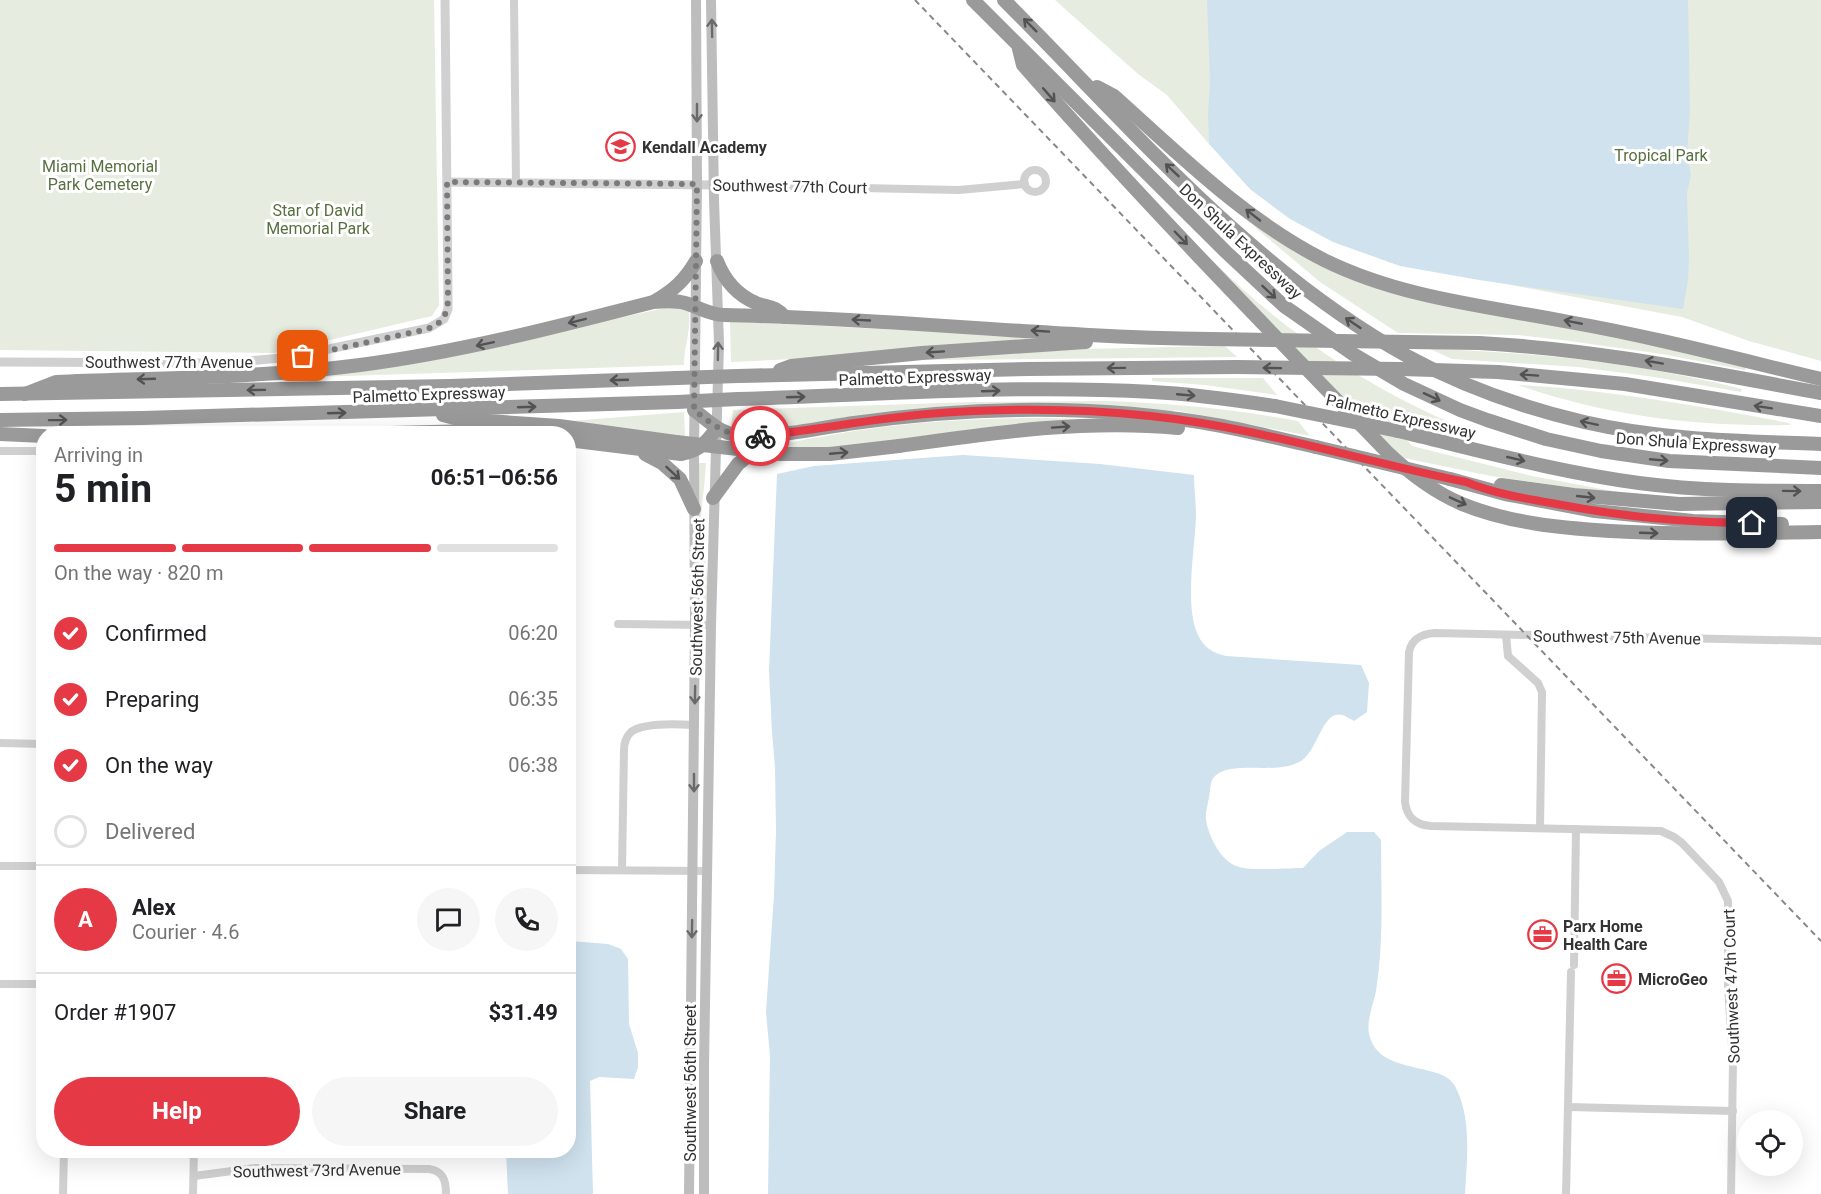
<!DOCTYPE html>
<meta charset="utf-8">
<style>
body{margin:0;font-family:Roboto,sans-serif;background:#f6f6f6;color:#202124;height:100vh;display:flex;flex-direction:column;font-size:22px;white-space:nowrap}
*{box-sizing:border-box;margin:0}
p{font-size:20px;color:#757577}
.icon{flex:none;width:33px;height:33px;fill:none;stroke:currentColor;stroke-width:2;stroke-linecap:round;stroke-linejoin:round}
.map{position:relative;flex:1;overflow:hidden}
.panel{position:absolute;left:36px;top:426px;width:540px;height:732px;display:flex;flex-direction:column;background:#fff;border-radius:24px;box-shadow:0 6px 24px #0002}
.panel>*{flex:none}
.buttons{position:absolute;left:1737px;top:1110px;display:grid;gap:12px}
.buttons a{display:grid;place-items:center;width:66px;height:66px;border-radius:50%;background:#fff;box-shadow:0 6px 24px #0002;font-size:30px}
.pin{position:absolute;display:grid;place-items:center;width:51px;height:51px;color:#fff;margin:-26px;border-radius:12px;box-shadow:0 3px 9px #0006}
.courier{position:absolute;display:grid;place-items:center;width:60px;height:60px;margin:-30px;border:4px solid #e63946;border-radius:50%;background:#fff;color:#222;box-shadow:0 2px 8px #0007}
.summary em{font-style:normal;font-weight:700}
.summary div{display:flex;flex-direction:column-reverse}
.summary{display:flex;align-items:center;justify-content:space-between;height:102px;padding:0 18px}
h1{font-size:39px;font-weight:700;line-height:45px}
.bar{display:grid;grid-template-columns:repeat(4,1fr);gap:9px 6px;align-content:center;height:72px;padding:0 18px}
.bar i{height:8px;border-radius:4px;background:#e0e0e0}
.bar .active{background:#e63946}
.bar p{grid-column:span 4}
.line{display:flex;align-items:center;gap:15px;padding:0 18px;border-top:2px solid #e0e0e0}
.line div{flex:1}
.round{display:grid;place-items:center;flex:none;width:63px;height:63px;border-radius:32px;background:#f6f6f6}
ol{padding:0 18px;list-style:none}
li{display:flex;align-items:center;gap:18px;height:66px}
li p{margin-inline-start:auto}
li .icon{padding:6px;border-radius:50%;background:#e63946;color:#fff;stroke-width:4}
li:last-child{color:#757577}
li i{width:33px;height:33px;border:3px solid #e0e0e0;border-radius:50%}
.cta{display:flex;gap:12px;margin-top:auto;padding:12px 18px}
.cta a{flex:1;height:69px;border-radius:36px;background:#e63946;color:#fff;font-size:24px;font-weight:700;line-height:69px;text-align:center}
.cta a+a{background:#f6f6f6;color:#202124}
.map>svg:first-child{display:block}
.green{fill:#e6ecdf}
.water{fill:#cfe2ee}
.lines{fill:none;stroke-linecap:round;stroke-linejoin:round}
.minor{stroke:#d0d0d0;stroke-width:8}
.tertiary{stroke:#d0d0d0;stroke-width:9}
.secondary{stroke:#bdbdbd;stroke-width:10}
.motorway{stroke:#9a9a9a;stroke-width:14}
.rail{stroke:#888;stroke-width:2;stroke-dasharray:6 4.5;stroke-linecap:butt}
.motorway-bridge{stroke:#9a9a9a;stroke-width:14}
.oneway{stroke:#525252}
.oneway2{stroke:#6a6a6a}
.done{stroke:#7a7a7a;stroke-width:6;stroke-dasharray:0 10.8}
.route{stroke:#e63946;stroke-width:8}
.labels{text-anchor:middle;stroke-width:6;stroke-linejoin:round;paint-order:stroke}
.poi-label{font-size:16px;font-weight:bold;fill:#333;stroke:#fff;text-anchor:start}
.park-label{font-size:16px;fill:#56703f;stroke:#fff}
.street-label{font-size:16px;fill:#333;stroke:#fff}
</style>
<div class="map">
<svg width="1821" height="1194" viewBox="0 0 1821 1194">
<rect width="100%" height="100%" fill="#fff"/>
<!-- green -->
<g class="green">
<path d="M0 0H434L439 305 432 316 274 353 0 350Z"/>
<path d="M1055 0H1821V361L1749 341 1682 317 1388 262 1209 144 1167 95 1138 74Z"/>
<path d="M1254 221 1340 272 1746 367 1745 370 1662 354 1562 340 1518 335 1398 333 1320 282 1257 229 1252 223Z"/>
<path d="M1195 245C1219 266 1242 290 1267 310 1325 358 1388 396 1456 425L1453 433 1386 417 1412 446 1532 476 1618 492 1617 494 1491 476 1399 457Z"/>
<path d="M669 307 679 308 689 312C691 331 684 346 684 365L314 377 519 340Z"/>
<path d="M730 321 897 330 974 332 1027 337 1028 340 815 358 731 362Z"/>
<path d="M1217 346H1225L1237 357 928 360V357L1085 349Z"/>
<path d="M1430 349C1535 352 1640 363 1742 389L1741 392 1654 377 1578 367 1452 359Z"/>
<path d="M1152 378H1263L1277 395 1205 385 1152 381Z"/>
<path d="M1518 385C1609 390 1700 406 1789 423L1790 425C1697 427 1606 416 1518 385Z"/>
<path d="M1104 401C1169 403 1234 409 1298 421L1310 436 1174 410 1170 413 867 415 760 431H751L731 428 733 410 972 402Z"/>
<path d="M684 412 685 437 571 421Z"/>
<path d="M1047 418 1079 419 1078 421 837 448 773 449C791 440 812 439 831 435 902 422 975 418 1047 418Z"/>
<path d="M698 463H706C705 487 700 511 701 534 703 558 717 592 701 613Z"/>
</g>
<!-- water -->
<g class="water">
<path d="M1207 0H1688L1690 112 1687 153 1691 175 1687 193 1689 259 1688 280 1683 309 1479 280 1400 266 1333 242 1290 219 1251 190 1209 144 1208 114 1210 83Z"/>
<path d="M963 455 1100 464 1194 475C1194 488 1196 502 1196 516 1195 549 1184 606 1198 635 1204 648 1213 653 1226 656L1361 665 1369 683 1367 712 1354 721C1350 719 1346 716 1342 715 1322 709 1318 753 1299 762 1276 775 1233 760 1215 776 1209 782 1211 790 1209 797 1208 804 1205 813 1206 820 1209 837 1221 862 1239 867 1250 871 1289 868 1303 868L1319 851 1347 832H1374L1381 840C1381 890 1384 941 1376 991 1373 1007 1364 1025 1371 1040 1384 1075 1443 1062 1455 1086 1472 1118 1467 1159 1465 1194H768L770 1056 766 1012 774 895 776 831 775 767 772 732 769 671 777 474 814 466Z"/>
<path d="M569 941 608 944 621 949 628 959 629 1024 638 1053V1067L634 1079 599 1077 590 1081 593 1194H508L506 1151 568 1150Z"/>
</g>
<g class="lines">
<!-- minor -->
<g class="minor">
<path d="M514 0 516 182"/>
<circle cx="1035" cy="181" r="11"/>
<path d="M714 185 959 190 1025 184"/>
<path d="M0 451H44"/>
<path d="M618 624 711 625"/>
<path d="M1506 635 1508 656 1538 683 1542 692 1540 828"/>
<path d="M0 743 44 744"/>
<path d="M0 866H44"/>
<path d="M568 870 708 871"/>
<path d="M622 870 624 750C624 744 626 737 631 732 644 722 679 724 694 725"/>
<path d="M1574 965 1576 829"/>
<path d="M0 984H44"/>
<path d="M1568 1107 1733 1111"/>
<path d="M194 1176 255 1168 429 1169C443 1171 446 1180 446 1194"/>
<path d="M63 1194 64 1150"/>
<path d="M193 1194 194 1150"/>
<path d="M1566 1194 1571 972"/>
<path d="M1731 1194 1733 1062 1728 987V901L1719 882 1682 843 1674 837 1661 831 1431 826C1415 825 1407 817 1405 802L1409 652C1412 638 1422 634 1435 633L1821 641"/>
</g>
<!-- tertiary -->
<g class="tertiary">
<path d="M447 182 714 185"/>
<path d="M0 362 227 363 291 357 429 328 444 319 448 309V298L445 0"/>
</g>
<!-- secondary -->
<g class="secondary">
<path d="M689 1194 695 624 694 452 697 184 696 0"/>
<path d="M704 1194V1066L711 625 719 343 714 200 711 0"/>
</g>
<!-- motorway -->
<g class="motorway">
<path d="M973 0 1226 252 1284 306 1353 354 1404 384 1460 410 1487 420 1546 439 1601 451 1669 461 1821 468"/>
<path d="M1004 0C1130 126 1249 268 1407 356 1462 386 1524 408 1584 422 1662 440 1742 441 1821 444"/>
<path d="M1019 49 1023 65C1140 198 1264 325 1387 452 1409 473 1434 492 1462 504 1509 523 1560 528 1610 531 1681 535 1751 533 1821 532"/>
<path d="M1097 87 1114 96C1180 155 1245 220 1324 260 1401 298 1486 306 1569 322 1654 337 1737 359 1821 379"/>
<path d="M717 261C724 279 737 295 756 303 769 308 774 305 785 317"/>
<path d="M655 301C674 290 685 280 696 261"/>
<path d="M1479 343C1595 349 1707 372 1821 393"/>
<path d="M780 370 791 366 922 353 1086 342"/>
<path d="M1498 372 1625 384 1821 416"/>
<path d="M738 376 1029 369 1237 367"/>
<path d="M0 394 450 386 677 378"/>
<path d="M25 394 56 382C157 378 260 378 360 365 460 352 556 327 653 302 664 301 675 300 685 303 698 307 710 315 724 315 886 318 1048 337 1210 339"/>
<path d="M738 399C876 395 1015 384 1153 392 1194 394 1235 400 1275 406"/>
<path d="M694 410C705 418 715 429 728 433 754 443 824 427 854 423 976 406 1101 404 1222 426 1253 432 1285 440 1316 447"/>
<path d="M443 415 458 419 559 426 676 442"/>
<path d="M0 420 143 418 677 402"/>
<path d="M1398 431C1478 450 1557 472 1639 483 1699 491 1760 491 1821 491"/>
<path d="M0 434 44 436"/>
<path d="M350 434 472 431 511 434"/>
<path d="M568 440 681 454C699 451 706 443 717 428"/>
<path d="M899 446C991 433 1084 419 1178 428"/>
<path d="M645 454 662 463 680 479 694 509"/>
<path d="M1450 479 1505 494 1595 511 1693 521 1782 524"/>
<path d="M1501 485 1574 495 1679 504 1821 502"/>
<path d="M713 498 738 464 759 447"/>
</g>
<!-- rail -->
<path class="rail" d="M915 0 1821 941"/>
<!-- motorway-bridge -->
<g class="motorway-bridge">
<path d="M1210 339 1479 343"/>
<path d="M1237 367 1401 369 1498 372"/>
<path d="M677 378 738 376"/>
<path d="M677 402 738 399"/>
<path d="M1275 406 1398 431"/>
<path d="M676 442 781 454H830L899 446"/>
<path d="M1316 447 1450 479"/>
</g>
</g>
<!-- one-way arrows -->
<defs><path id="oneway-shaft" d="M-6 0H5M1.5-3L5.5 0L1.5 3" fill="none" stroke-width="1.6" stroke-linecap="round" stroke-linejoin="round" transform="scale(1.5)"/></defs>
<g class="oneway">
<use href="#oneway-shaft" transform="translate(1030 25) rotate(-135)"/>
<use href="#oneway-shaft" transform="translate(1049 95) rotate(49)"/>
<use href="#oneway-shaft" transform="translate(1172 170) rotate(-137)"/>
<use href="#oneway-shaft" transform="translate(1253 215) rotate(-142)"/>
<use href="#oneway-shaft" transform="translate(1181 238) rotate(46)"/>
<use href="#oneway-shaft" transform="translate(1269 292) rotate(43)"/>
<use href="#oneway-shaft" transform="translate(861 320) rotate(-177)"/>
<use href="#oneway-shaft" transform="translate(577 321) rotate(166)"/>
<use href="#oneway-shaft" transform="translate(1573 322) rotate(-169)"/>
<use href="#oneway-shaft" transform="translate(1353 323) rotate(-146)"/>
<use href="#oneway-shaft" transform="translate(1040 331) rotate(-176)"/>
<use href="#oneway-shaft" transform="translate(485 344) rotate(168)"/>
<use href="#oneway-shaft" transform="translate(935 352) rotate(176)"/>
<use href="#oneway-shaft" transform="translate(1654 362) rotate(-170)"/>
<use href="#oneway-shaft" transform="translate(1116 368) rotate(179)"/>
<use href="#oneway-shaft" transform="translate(1272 368) rotate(-179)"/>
<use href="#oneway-shaft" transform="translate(1529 375) rotate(-176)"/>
<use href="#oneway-shaft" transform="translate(146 379) rotate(178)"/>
<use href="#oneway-shaft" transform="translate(619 380) rotate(178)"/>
<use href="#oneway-shaft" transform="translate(256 390) rotate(179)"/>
<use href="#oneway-shaft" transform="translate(991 391) rotate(-2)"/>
<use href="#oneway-shaft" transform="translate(1186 395) rotate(5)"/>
<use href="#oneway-shaft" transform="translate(796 397) rotate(-2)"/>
<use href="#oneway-shaft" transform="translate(1432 397) rotate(25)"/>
<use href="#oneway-shaft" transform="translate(527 407) rotate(-2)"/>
<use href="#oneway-shaft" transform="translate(1763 407) rotate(-171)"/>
<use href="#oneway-shaft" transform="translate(337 413) rotate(-2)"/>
<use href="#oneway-shaft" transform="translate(58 420) rotate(-1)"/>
<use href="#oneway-shaft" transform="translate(1589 423) rotate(-168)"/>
<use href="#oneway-shaft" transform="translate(1061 427) rotate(-4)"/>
<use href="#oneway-shaft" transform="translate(839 453) rotate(-5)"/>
<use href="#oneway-shaft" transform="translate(1516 459) rotate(13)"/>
<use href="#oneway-shaft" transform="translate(1659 460) rotate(5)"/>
<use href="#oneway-shaft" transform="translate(673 473) rotate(43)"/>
<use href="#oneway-shaft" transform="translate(1792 491) rotate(1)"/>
<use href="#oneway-shaft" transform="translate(1586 497) rotate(6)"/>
<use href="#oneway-shaft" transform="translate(1458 501) rotate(24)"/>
<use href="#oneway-shaft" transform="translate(1649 533) rotate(2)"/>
</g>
<g class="oneway2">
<use href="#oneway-shaft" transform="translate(712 28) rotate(-91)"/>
<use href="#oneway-shaft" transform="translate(697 113) rotate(90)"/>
<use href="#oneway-shaft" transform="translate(718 351) rotate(-89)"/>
<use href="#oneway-shaft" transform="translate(695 695) rotate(91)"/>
<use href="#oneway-shaft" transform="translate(694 783) rotate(90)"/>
<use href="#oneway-shaft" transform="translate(692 929) rotate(91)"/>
</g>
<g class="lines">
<!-- done -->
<path class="done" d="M303 356 424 330C441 325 448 316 448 298L447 182 697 184 694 410C717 428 729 438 760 436"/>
<!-- route -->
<path class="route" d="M760 436C816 430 871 419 927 414 1001 408 1076 408 1150 416 1257 427 1361 461 1466 482 1493 493 1522 498 1551 503 1617 516 1684 523 1752 523"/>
</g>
<!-- icons -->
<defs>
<symbol id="school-ring" viewBox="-11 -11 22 22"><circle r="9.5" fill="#fff" stroke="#e63946" stroke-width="1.5"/><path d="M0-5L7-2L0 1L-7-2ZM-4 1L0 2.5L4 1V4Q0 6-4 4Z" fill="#e63946"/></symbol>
<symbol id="office-ring" viewBox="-11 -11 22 22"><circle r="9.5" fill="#fff" stroke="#e63946" stroke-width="1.5"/><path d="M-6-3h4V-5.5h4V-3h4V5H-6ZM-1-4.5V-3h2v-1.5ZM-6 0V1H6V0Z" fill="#e63946"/></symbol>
</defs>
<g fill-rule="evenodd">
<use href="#school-ring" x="604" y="130" width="33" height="33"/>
<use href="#office-ring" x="1526" y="918" width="33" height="33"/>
<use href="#office-ring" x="1600" y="962" width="33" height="33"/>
</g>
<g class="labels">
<!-- poi labels -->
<g class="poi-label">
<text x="642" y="153">Kendall Academy</text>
<text x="1563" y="932">Parx Home<tspan x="1563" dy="18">Health Care</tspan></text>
<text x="1638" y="985">MicroGeo</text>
</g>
<!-- park labels -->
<g class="park-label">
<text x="1661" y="161">Tropical Park</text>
<text x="100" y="172">Miami Memorial<tspan x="100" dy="18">Park Cemetery</tspan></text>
<text x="318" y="216">Star of David<tspan x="318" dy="18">Memorial Park</tspan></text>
</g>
<!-- street labels -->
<g class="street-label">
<text transform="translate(790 186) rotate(1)" y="6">Southwest 77th Court</text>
<text transform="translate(1241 241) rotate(43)" y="6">Don Shula Expressway</text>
<text x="169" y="368">Southwest 77th Avenue</text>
<text transform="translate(915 377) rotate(-2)" y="6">Palmetto Expressway</text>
<text transform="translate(429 394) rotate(-2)" y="6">Palmetto Expressway</text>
<text transform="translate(1401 416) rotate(13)" y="6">Palmetto Expressway</text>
<text transform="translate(1696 443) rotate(4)" y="6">Don Shula Expressway</text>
<text transform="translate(697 597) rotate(-89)" y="6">Southwest 56th Street</text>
<text transform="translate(1617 637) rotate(1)" y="6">Southwest 75th Avenue</text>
<text transform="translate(1731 986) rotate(-92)" y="6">Southwest 47th Court</text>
<text transform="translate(690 1083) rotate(-90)" y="6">Southwest 56th Street</text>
<text transform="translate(317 1170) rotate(-1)" y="6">Southwest 73rd Avenue</text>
</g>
</g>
</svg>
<div class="buttons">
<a><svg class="icon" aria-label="locate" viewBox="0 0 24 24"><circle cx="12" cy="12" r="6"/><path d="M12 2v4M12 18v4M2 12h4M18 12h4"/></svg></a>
</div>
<div class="pin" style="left:303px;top:356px;background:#ea580c"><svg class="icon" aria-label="bag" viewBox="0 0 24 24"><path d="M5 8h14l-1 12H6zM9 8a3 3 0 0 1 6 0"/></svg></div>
<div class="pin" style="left:1752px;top:523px;background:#1f2937"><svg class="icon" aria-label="home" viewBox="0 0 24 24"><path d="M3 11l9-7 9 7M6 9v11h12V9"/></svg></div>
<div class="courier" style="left:760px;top:436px"><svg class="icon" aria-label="bike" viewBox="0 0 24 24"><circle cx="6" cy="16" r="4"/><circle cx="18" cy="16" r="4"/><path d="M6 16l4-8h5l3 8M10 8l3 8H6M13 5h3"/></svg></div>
<section class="panel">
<div class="summary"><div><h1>5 min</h1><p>Arriving in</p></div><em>06:51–06:56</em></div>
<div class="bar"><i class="active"></i><i class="active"></i><i class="active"></i><i></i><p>On the way · 820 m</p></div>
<ol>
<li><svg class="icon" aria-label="check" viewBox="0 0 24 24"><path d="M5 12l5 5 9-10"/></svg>Confirmed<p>06:20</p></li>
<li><svg class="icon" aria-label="check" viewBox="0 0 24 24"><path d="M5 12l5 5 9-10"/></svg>Preparing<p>06:35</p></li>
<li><svg class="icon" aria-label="check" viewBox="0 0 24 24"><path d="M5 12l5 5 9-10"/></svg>On the way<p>06:38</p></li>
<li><i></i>Delivered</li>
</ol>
<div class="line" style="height:108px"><b class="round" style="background:#e63946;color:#fff">A</b><div><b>Alex</b><p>Courier · 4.6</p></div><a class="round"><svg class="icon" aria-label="chat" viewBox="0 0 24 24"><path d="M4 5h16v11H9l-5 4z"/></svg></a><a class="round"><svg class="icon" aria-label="phone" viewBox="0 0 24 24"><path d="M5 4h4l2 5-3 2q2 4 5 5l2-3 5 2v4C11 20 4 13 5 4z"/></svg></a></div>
<div class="line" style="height:78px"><div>Order #1907</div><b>$31.49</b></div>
<div class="cta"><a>Help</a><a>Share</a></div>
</section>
</div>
